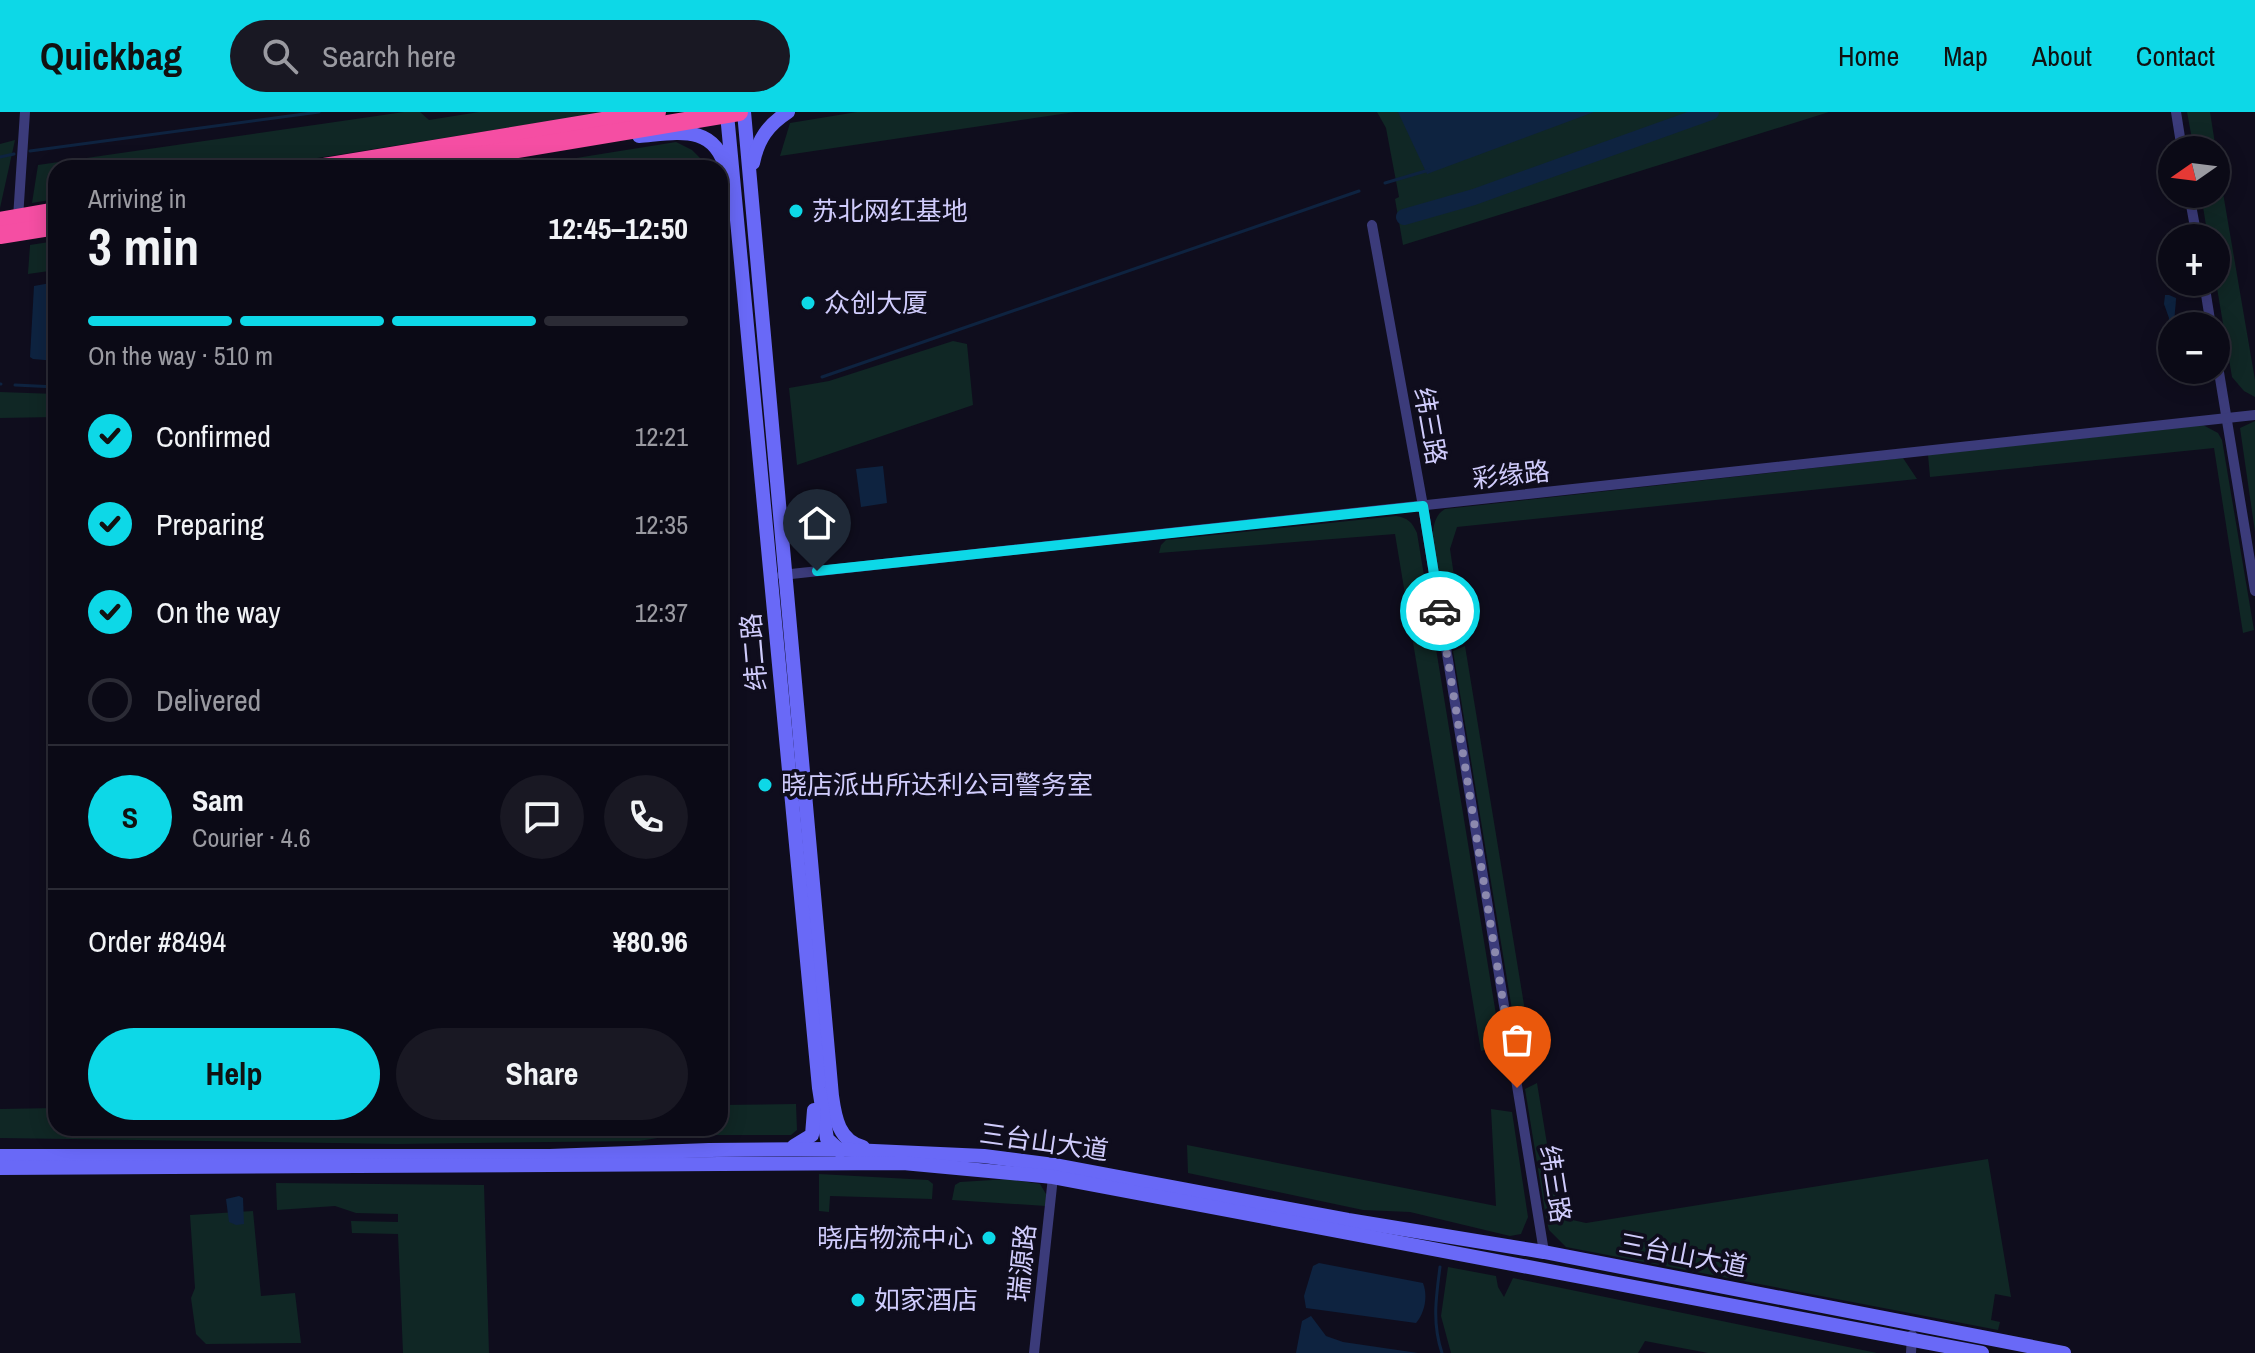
<!DOCTYPE html>
<meta charset="utf-8">
<style>
body{margin:0;font-family:"Archivo Narrow","Noto Sans SC",sans-serif;background:#191823;color:#f1f3f6;height:100vh;display:flex;flex-direction:column;font-size:30px;white-space:nowrap}
*{box-sizing:border-box;margin:0}
p{font-size:26px;color:#9a9aa1}
.icon{flex:none;width:44px;height:44px;fill:none;stroke:currentColor;stroke-width:2;stroke-linecap:round;stroke-linejoin:round}
.map{position:relative;flex:1;overflow:hidden}
.sheet{position:absolute;left:48px;top:48px;width:680px;height:976px;display:flex;flex-direction:column;background:#0b0a16;border-radius:24px;box-shadow:0 4px 20px #0003,0 0 0 2px #2b2b35}
.sheet>*{flex:none}
.needle{width:52px;rotate:256deg}
.tools{position:absolute;left:2158px;top:24px;display:grid;gap:16px}
.tools a{display:grid;place-items:center;width:72px;height:72px;border-radius:50%;background:#0b0a16;box-shadow:0 4px 20px #0003,0 0 0 2px #2b2b35;font-size:40px}
.pin{position:absolute;display:grid;place-items:center;width:68px;height:68px;color:#fff;margin:-82px -34px;border-radius:50% 50% 50% 0;rotate:-45deg;box-shadow:0 0 8px #0007}
.pin .icon{rotate:45deg}
.courier{position:absolute;display:grid;place-items:center;width:80px;height:80px;margin:-40px;border:6px solid #0dd8e7;border-radius:50%;background:#fff;color:#222;box-shadow:0 2px 10px #0007}
.overview em{font-style:normal;font-weight:800}
.overview div{display:flex;flex-direction:column-reverse}
.overview{display:flex;align-items:center;justify-content:space-between;height:136px;padding:0 40px}
h1{font-size:52px;font-weight:800;line-height:60px}
.bar{display:grid;grid-template-columns:repeat(4,1fr);gap:12px 8px;align-content:center;height:96px;padding:0 40px}
.bar i{height:10px;border-radius:6px;background:#2b2b35}
.bar .active{background:#0dd8e7}
.bar p{grid-column:span 4}
.line{display:flex;align-items:center;gap:20px;padding:0 40px;border-top:2px solid #2b2b35}
.line div{flex:1}
.round{display:grid;place-items:center;flex:none;width:84px;height:84px;border-radius:42px;background:#191823}
ol{padding:0 40px;list-style:none}
li{display:flex;align-items:center;gap:24px;height:88px}
li p{margin-inline-start:auto}
li .icon{padding:8px;border-radius:50%;background:#0dd8e7;color:#111;stroke-width:4}
li:last-child{color:#9a9aa1}
li i{width:44px;height:44px;border:4px solid #2b2b35;border-radius:50%}
.action{display:flex;gap:16px;margin-top:auto;padding:16px 40px}
.action a{flex:1;height:92px;border-radius:48px;background:#0dd8e7;color:#111;font-size:32px;font-weight:800;line-height:92px;text-align:center}
.action a+a{background:#191823;color:#f1f3f6}
header{display:flex;align-items:center;gap:48px;box-sizing:border-box;height:112px;padding:0 40px;background:#0dd8e7;color:#111}
header strong{font-size:38px}
nav{display:flex;gap:44px;margin-inline-start:auto;font-size:28px}
.search{width:560px;height:72px;background:#191823;display:flex;align-items:center;gap:20px;box-sizing:border-box;padding:0 28px;border-radius:44px;color:#9a9aa1;font-size:30px}
.map>svg:first-child{display:block}
.green{fill:#102725}
.water{fill:#0e2340}
.lines{fill:none;stroke-linecap:round;stroke-linejoin:round}
.stream{stroke:#0e2340;stroke-width:3}
.river{stroke:#0e2340;stroke-width:16}
.street{stroke:#3b3b7a;stroke-width:10}
.secondary{stroke:#6969f7;stroke-width:14}
.highway{stroke:#f54ea3;stroke-width:18}
.done{stroke:#8c89ae;stroke-width:8;stroke-dasharray:0 14.4}
.route{stroke:#0dd8e7;stroke-width:10}
.poi-dot{fill:#0dd8e7;stroke:#0f0d1d;stroke-width:3}
.labels{text-anchor:middle;stroke-width:7;stroke-linejoin:round;paint-order:stroke}
.poi-label{font-size:26px;fill:#d0ccfc;stroke:#0f0d1d;text-anchor:start}
.street-label{font-size:26px;fill:#d0ccfc;stroke:#0f0d1d}
</style>
<header>
<strong>Quickbag</strong>
<div class="search"><svg class="icon" aria-label="search" viewBox="0 0 24 24"><circle cx="10" cy="10" r="6"/><path d="M15 15l6 6"/></svg>Search here</div>
<nav><a>Home</a><a>Map</a><a>About</a><a>Contact</a></nav>
</header>
<div class="map">
<svg width="2255" height="1241" viewBox="0 0 2255 1241">
<rect width="100%" height="100%" fill="#0f0d1d"/>
<!-- green -->
<g class="green">
<path d="M404 0H420L429 8 479 0H608L254 56H56V87L32 91 38 53Z"/>
<path d="M857 0H1075L780 44 790 11Z"/>
<path d="M1377 0H1829L1403 133 1395 87 1399 85 1386 16Z"/>
<path d="M2187 0H2210L2216 38H2194Z"/>
<path d="M15 28 0 96V32Z"/>
<path d="M676 30 692 38 707 53 691 56H514Z"/>
<path d="M2216 40 2255 268V285L2244 279 2232 265 2216 170V126H2208L2201 82H2216Z"/>
<path d="M56 129V158L28 162 30 133Z"/>
<path d="M953 229 967 232 973 293 797 353 789 276 829 269Z"/>
<path d="M0 280 56 282V305L0 306Z"/>
<path d="M2255 309V420L2240 316Z"/>
<path d="M2203 313 2218 321 2222 328 2254 518 2243 521 2214 336 1930 365 1928 343Z"/>
<path d="M1903 346 1917 367 1457 415 1450 437 1458 490 1443 487C1439 464 1421 410 1445 397Z"/>
<path d="M1396 404C1408 406 1412 410 1417 421L1501 933 1481 939 1395 422 1159 441 1161 433 1166 428Z"/>
<path d="M1465 534 1529 923 1516 922 1453 539Z"/>
<path d="M1537 971 1559 1105 1586 1111 1988 1047 2011 1185 1995 1182 1991 1208 2000 1210 1998 1218 1566 1135 1549 1118 1546 1106 1525 977Z"/>
<path d="M796 992 797 1018 791 1023H676L639 1029 397 1032 0 1026V997L56 996V1016H720V993Z"/>
<path d="M1491 997 1512 1000 1528 1105 1521 1122 1510 1124 1410 1100 1363 1098 1188 1061 1187 1033 1496 1094Z"/>
<path d="M819 1062 928 1068 933 1072 932 1087 830 1084 829 1100 819 1099Z"/>
<path d="M1009 1067 1040 1072 1046 1082V1094L952 1088 955 1073 960 1070Z"/>
<path d="M276 1071 484 1073 489 1241H403L398 1122 352 1121 351 1109 398 1110V1102L356 1101 335 1094 277 1098Z"/>
<path d="M253 1099 261 1184 295 1181 301 1231 206 1232 196 1222 191 1186 195 1176 190 1103Z"/>
<path d="M1448 1155 1496 1164 1498 1175 1504 1185 1513 1166 1877 1241H1708L1645 1229 1638 1241H1451L1441 1204Z"/>
</g>
<!-- water -->
<g class="water">
<path d="M1398 0H1594L1427 62Z"/>
<path d="M56 170V249L33 247 30 245 34 174Z"/>
<path d="M2169 183 2176 186C2176 196 2173 205 2176 214H2172V251L2166 222 2169 206 2164 192 2165 183Z"/>
<path d="M883 354 887 391 861 395 856 357Z"/>
<path d="M239 1084 243 1086 244 1112 236 1113 229 1110 226 1087Z"/>
<path d="M1319 1151 1423 1171C1428 1184 1425 1200 1416 1211L1306 1196 1304 1184 1313 1154Z"/>
<path d="M1311 1204 1326 1224 1343 1230 1418 1241H1296L1302 1209Z"/>
</g>
<g class="lines">
<!-- stream -->
<g class="stream">
<path d="M30 39 319 0"/>
<path d="M0 45 14 42"/>
<path d="M1385 71 1429 58"/>
<path d="M822 265 1359 79"/>
<path d="M0 272H1"/>
<path d="M15 273 56 275"/>
<path d="M1440 1155C1436 1186 1432 1211 1442 1241"/>
</g>
<!-- river -->
<path class="river" d="M1404 105 1474 85 1711 0"/>
<!-- street -->
<g class="street">
<path d="M2176 0 2182 38"/>
<path d="M2189 82 2197 126"/>
<path d="M18 106 25 0"/>
<path d="M1372 113 1423 394 1544 1140"/>
<path d="M2204 170 2211 214"/>
<path d="M2216 242 2255 479"/>
<path d="M782 463 2255 303"/>
<path d="M1034 1241 1053 1065"/>
<path d="M1911 1241 1912 1223"/>
</g>
<!-- secondary -->
<g class="secondary">
<path d="M744 0 832 984C835 1006 839 1029 863 1035"/>
<path d="M727 2 819 976 827 1027 840 1039"/>
<path d="M639 24C677 21 715 11 726 58"/>
<path d="M753 51C758 27 768 13 788 0"/>
<path d="M794 1034 812 1023 814 998"/>
<path d="M0 1044H550L709 1038 830 1037 984 1044 1054 1053 1348 1108 1544 1140 2064 1241"/>
<path d="M0 1056 903 1051 1053 1065 1982 1241"/>
</g>
<!-- highway -->
<g class="highway">
<path d="M318 56 657 0"/>
<path d="M404 56 739 0"/>
<path d="M0 109 56 99"/>
<path d="M0 123 56 114"/>
</g>
</g>
<g class="lines">
<!-- done -->
<path class="done" d="M1440 499 1517 976"/>
<!-- route -->
<path class="route" d="M817 459 1423 394 1440 499"/>
</g>
<!-- markers -->
<g class="poi-dot">
<circle cx="796" cy="99" r="8"/>
<circle cx="808" cy="191" r="8"/>
<circle cx="765" cy="673" r="8"/>
<circle cx="989" cy="1126" r="8"/>
<circle cx="858" cy="1188" r="8"/>
</g>
<g class="labels">
<!-- poi labels -->
<g class="poi-label">
<text x="812" y="108">苏北网红基地</text>
<text x="824" y="200">众创大厦</text>
<text x="781" y="682">晓店派出所达利公司警务室</text>
<text x="973" y="1135" text-anchor="end">晓店物流中心</text>
<text x="874" y="1197">如家酒店</text>
</g>
<!-- street labels -->
<g class="street-label">
<text transform="translate(1430 314) rotate(80)" y="9">纬三路</text>
<text transform="translate(1511 363) rotate(-6)" y="9">彩缘路</text>
<text transform="translate(754 540) rotate(-95)" y="9">纬二路</text>
<text transform="translate(1044 1030) rotate(8)" y="9">三台山大道</text>
<text transform="translate(1555 1072) rotate(81)" y="9">纬三路</text>
<text transform="translate(1683 1143) rotate(11)" y="9">三台山大道</text>
<text transform="translate(1022 1151) rotate(-84)" y="9">瑞源路</text>
</g>
</g>
</svg>
<div class="tools">
<a><svg class="needle" viewBox="-14 -14 28 28"><path d="M0-13l5 13h-10z" fill="#e53935"/><path d="M0 13l5-13h-10z" fill="#9a9aa1"/></svg></a>
<a>+</a>
<a>−</a>
</div>
<div class="pin" style="left:1517px;top:976px;background:#ea580c"><svg class="icon" aria-label="bag" viewBox="0 0 24 24"><path d="M5 8h14l-1 12H6zM9 8a3 3 0 0 1 6 0"/></svg></div>
<div class="pin" style="left:817px;top:459px;background:#1f2937"><svg class="icon" aria-label="home" viewBox="0 0 24 24"><path d="M3 11l9-7 9 7M6 9v11h12V9"/></svg></div>
<div class="courier" style="left:1440px;top:499px"><svg class="icon" aria-label="car" viewBox="0 0 24 24"><path d="M5 17H2v-5l4-1 3-4h7l3 4 3 1v5h-3M9 17h6M6 11h13"/><circle cx="7" cy="17" r="2"/><circle cx="17" cy="17" r="2"/></svg></div>
<section class="sheet">
<div class="overview"><div><h1>3 min</h1><p>Arriving in</p></div><em>12:45–12:50</em></div>
<div class="bar"><i class="active"></i><i class="active"></i><i class="active"></i><i></i><p>On the way · 510 m</p></div>
<ol>
<li><svg class="icon" aria-label="check" viewBox="0 0 24 24"><path d="M5 12l5 5 9-10"/></svg>Confirmed<p>12:21</p></li>
<li><svg class="icon" aria-label="check" viewBox="0 0 24 24"><path d="M5 12l5 5 9-10"/></svg>Preparing<p>12:35</p></li>
<li><svg class="icon" aria-label="check" viewBox="0 0 24 24"><path d="M5 12l5 5 9-10"/></svg>On the way<p>12:37</p></li>
<li><i></i>Delivered</li>
</ol>
<div class="line" style="height:144px"><b class="round" style="background:#0dd8e7;color:#111">S</b><div><b>Sam</b><p>Courier · 4.6</p></div><a class="round"><svg class="icon" aria-label="chat" viewBox="0 0 24 24"><path d="M4 5h16v11H9l-5 4z"/></svg></a><a class="round"><svg class="icon" aria-label="phone" viewBox="0 0 24 24"><path d="M5 4h4l2 5-3 2q2 4 5 5l2-3 5 2v4C11 20 4 13 5 4z"/></svg></a></div>
<div class="line" style="height:104px"><div>Order #8494</div><b>¥80.96</b></div>
<div class="action"><a>Help</a><a>Share</a></div>
</section>
</div>
